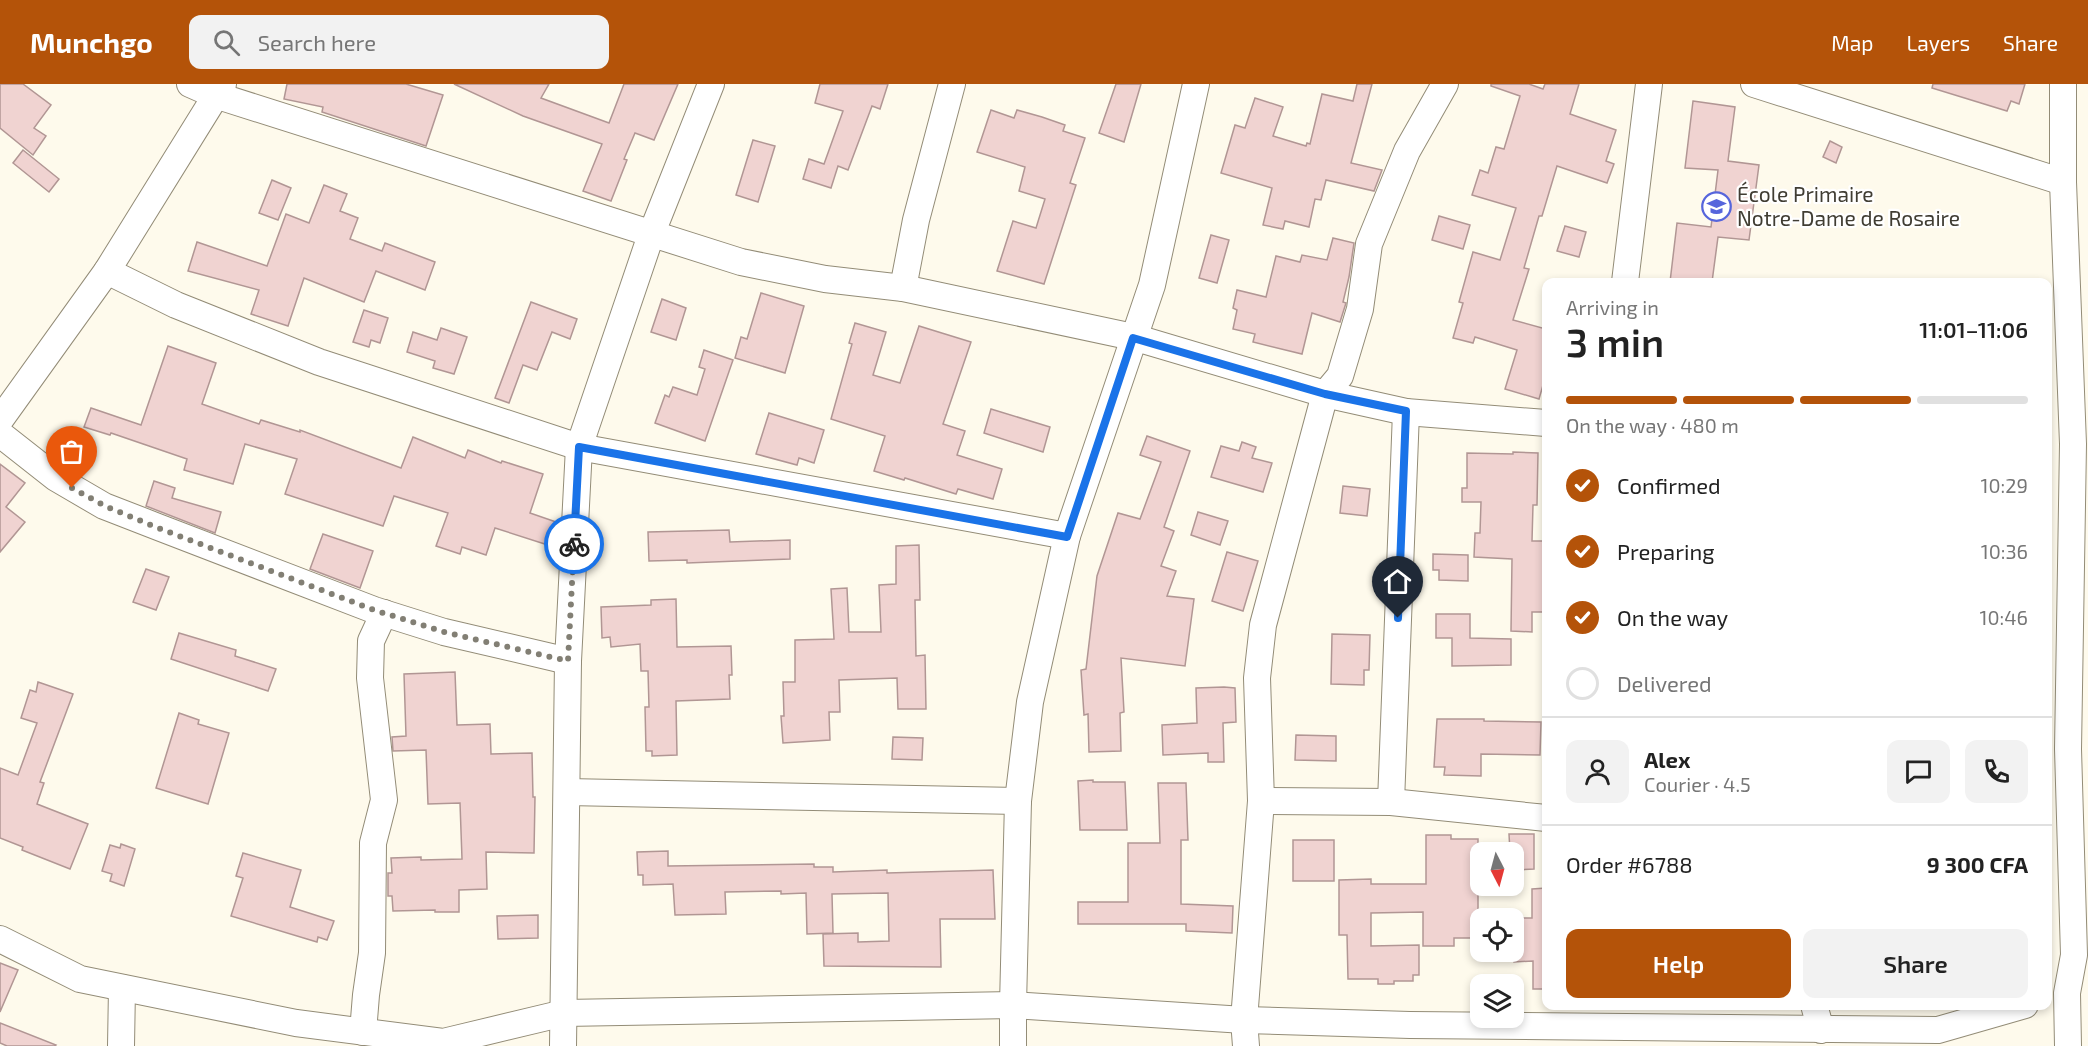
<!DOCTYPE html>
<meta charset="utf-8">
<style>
body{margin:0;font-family:"Exo 2",sans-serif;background:#f2f2f2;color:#222;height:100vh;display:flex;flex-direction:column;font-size:22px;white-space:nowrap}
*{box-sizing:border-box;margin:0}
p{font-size:20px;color:#767676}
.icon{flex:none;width:33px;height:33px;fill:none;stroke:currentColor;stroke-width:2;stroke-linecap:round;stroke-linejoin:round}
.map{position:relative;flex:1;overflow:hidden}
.side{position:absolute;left:1542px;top:194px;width:510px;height:732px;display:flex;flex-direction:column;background:#fff;border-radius:12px;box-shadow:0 3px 9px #0003}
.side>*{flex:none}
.needle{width:39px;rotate:174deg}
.buttons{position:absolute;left:1470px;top:758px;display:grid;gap:12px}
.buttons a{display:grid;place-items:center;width:54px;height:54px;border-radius:12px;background:#fff;box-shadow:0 3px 9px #0003;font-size:30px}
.pin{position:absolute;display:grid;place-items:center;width:51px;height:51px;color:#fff;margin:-62px -26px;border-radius:50% 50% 50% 0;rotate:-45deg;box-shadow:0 0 6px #0007}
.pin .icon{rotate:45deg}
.courier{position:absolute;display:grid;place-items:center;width:60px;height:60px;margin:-30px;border:4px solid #1a73e8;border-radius:50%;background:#fff;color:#222;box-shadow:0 2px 8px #0007}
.headline em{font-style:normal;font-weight:600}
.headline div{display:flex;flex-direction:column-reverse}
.headline{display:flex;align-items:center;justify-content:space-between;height:102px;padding:0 24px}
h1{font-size:39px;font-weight:600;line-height:45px}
.bar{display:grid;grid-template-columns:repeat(4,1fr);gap:9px 6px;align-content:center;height:72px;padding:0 24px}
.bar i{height:8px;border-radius:4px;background:#e0e0e0}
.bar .current{background:#b45309}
.bar p{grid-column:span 4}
.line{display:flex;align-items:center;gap:15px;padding:0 24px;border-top:2px solid #e0e0e0}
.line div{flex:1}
.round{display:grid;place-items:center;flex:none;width:63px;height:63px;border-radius:12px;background:#f2f2f2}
ol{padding:0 24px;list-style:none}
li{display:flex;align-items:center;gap:18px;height:66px}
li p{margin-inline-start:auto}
li .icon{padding:6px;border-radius:50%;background:#b45309;color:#fff;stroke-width:4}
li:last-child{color:#767676}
li i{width:33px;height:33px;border:3px solid #e0e0e0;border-radius:50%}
.cta{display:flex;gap:12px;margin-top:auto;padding:12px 24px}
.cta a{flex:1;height:69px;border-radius:12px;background:#b45309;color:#fff;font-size:24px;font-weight:600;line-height:69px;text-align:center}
.cta a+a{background:#f2f2f2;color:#222}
header{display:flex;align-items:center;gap:36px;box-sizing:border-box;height:84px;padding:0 30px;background:#b45309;color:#fff}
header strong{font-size:28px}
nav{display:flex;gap:33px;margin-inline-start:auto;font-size:21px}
.search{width:420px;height:54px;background:#f2f2f2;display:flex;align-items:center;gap:15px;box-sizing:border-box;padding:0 21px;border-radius:12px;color:#767676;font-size:22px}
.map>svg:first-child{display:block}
.building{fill:#f0d3d1;stroke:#b19694;stroke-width:1.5}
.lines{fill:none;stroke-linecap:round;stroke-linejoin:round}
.minor-casing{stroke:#938c77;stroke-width:28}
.minor{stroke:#fff;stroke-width:26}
.done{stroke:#827f74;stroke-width:6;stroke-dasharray:0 10.8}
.route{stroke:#1a73e8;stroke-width:8}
.labels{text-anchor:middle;stroke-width:4.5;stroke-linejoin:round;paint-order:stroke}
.poi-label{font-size:21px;fill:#403d33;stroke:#fff;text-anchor:start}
</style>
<header>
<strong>Munchgo</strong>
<div class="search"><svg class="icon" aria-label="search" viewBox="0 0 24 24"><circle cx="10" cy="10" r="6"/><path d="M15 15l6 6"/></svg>Search here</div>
<nav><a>Map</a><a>Layers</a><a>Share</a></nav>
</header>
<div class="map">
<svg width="2088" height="962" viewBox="0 0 2088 962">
<rect width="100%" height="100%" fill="#fefaec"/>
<!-- building -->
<g class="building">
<path d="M0 0H23L51 21 34 44 46 52 33 71 0 44Z"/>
<path d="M287 0H406L443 11 426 62 322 28 323 23 284 15Z"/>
<path d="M454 0H549L541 14 609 39 624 0H678L654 56 635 49 624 75 627 76 611 117 583 107 602 60 523 32Z"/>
<path d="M820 0H888L880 25 872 22 848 86 838 82 831 104 803 95 809 75 824 80 843 27 815 19Z"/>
<path d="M1116 0H1141L1124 58 1099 49Z"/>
<path d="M1357 0H1372L1351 79 1382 86 1374 107 1326 96 1321 116 1315 115 1309 143 1285 137 1283 145 1263 141 1272 104 1221 89 1235 41 1245 44 1255 14 1283 23 1273 52 1306 62 1307 59 1310 60 1322 10 1353 17Z"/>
<path d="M1491 0H1529L1543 5 1545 0H1579L1570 30 1616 46 1606 77 1614 80 1607 99 1557 82 1542 132H1539L1524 184 1529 185 1513 236 1546 245V291L1539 315 1505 305 1517 266 1475 253 1473 259 1453 254 1463 219 1459 218 1473 168 1500 176 1516 124 1472 111 1480 86 1488 89 1496 63 1504 65 1520 12 1491 2Z"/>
<path d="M1933 0H2025L2019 20 2011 17 2007 27 1932 4Z"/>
<path d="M1693 17 1735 23 1728 77 1759 81 1749 156 1718 153 1712 198H1670L1677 139 1711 143 1718 86 1685 84Z"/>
<path d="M991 26 1014 34 1017 26 1042 33 1065 41 1063 47 1085 54 1070 99 1076 101 1044 200 997 187 1013 137 1036 144 1045 115 1019 107 1025 83 977 68Z"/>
<path d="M753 56 775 62 758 118 736 111Z"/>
<path d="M1830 57 1842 63 1836 79 1823 73Z"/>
<path d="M23 66 59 95 49 108 13 79Z"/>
<path d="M272 96 291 104 278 136 259 129Z"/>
<path d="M324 101 347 110 340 127 358 134 350 155 382 167 385 159 435 178 425 206 376 187 364 218 304 194 288 242 251 230 259 206 188 187 197 158 267 182 286 130 309 139Z"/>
<path d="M1439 132 1470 141 1463 165 1432 156Z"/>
<path d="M1565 142 1586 148 1579 173 1557 167Z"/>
<path d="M1211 151 1229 156 1217 199 1199 194Z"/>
<path d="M1333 154 1354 159 1349 193 1343 218 1346 219 1340 238 1312 229 1302 270 1253 258 1255 250 1233 245 1237 226 1233 224 1237 206 1266 213 1276 172 1300 178 1302 171 1327 176Z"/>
<path d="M761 209 804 222 785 289 735 274 741 253 747 255Z"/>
<path d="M662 215 686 224 676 256 651 248Z"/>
<path d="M531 218 577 235 570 255 552 248 537 286 523 281 509 319 495 314Z"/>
<path d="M364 226 388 234 380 259 371 256 369 263 353 258Z"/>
<path d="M855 239 886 248 873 291 900 299 919 242 971 258 943 340 965 347 957 371 1002 385 993 415 958 405 956 410 905 394 904 396 874 387 885 352 831 335 852 260 849 259Z"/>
<path d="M441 244 467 253 454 290 433 284 435 277 407 268 413 248 437 256Z"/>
<path d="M168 262 216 279 202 320 259 340 261 336 300 348V346L401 384 413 353 465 374 468 366 501 379 502 377 543 390 530 429 559 439 551 462 495 444 486 471 462 463 460 470 436 462 448 429 394 412 383 442 285 410 297 375 245 360 233 400 184 386 187 375 111 349 110 351 84 343 91 324 141 341Z"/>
<path d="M704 266 733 276 705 357 655 339 665 311 669 313 673 303 697 311 705 285 699 283Z"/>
<path d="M991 325 1050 343 1043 368 984 349Z"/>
<path d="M769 329 824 346 814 379 799 374 797 381 756 370Z"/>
<path d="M1147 352 1190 367 1164 443 1174 447 1161 482 1176 487 1167 512 1194 515 1185 582 1121 574 1124 628 1120 629 1121 667 1089 668 1088 630 1084 631 1081 586 1086 585 1097 492 1118 429 1140 435 1161 378 1140 371Z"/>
<path d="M1242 358 1256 363 1252 374 1272 379 1263 408 1211 393 1221 362 1239 367Z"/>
<path d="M1513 368 1538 369 1537 421H1533L1532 457H1546V528H1532V548L1511 547 1512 475 1474 473 1475 449H1480L1481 418H1462V404H1467V369L1513 370Z"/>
<path d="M0 380 25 399 6 423 25 438 0 468Z"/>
<path d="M154 397 175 404 172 414 221 428 215 449 146 422Z"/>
<path d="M1343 402 1370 405 1367 432 1340 429Z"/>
<path d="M1198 428 1228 437 1220 461 1191 451Z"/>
<path d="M729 446 730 458 790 456V475L687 479V476L649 477 648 448Z"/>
<path d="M323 450 373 467 360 504 310 485Z"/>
<path d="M919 461 920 516H915L916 572 925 571 926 625H898L897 594 839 596 840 628H829L830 656 783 659 781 632H784L783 598H795V556L834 555 831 505 847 504 849 548H881L879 501 896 500V462Z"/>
<path d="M1227 468 1258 477 1243 527 1212 517Z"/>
<path d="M1433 470 1468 471V497L1439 496V486H1433Z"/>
<path d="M146 485 169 493 156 526 133 518Z"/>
<path d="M676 515 677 563 731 562 732 591H729L730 615 676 617 677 671 652 672V667H646L645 623H649L648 587H641L640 560 611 563 610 553 602 554 601 523 651 521V516Z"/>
<path d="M1436 530H1470V554L1511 555V581L1452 582V554H1436Z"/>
<path d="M179 549 236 566 235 572 276 585 268 607 171 575Z"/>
<path d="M1332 550 1370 551 1369 586H1364V601L1331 600Z"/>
<path d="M455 588 457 641 490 640 491 670 532 669 533 713H535L534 769 486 768 487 805 459 806V828H435V826L393 827 392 812H388V789H392L391 774 421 773V776L462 775 460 719 428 720 426 666 393 667 392 653 406 652 404 590Z"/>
<path d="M38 598 73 610 40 698 44 699 37 720 88 740 70 785 22 766 23 763 0 754V684L18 691 37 639 21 634 30 606 36 608Z"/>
<path d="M1224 603 1235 604 1236 638 1223 639 1224 678H1208V669L1163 671 1162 641 1197 639 1196 604Z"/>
<path d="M179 629 199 636 198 640 229 649 208 720 156 704Z"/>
<path d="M1437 635H1484V637L1541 638 1540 671 1481 670V692L1444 691 1445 683H1434Z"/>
<path d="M1296 651 1336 652V677L1295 676Z"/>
<path d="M893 653 923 654 922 676 892 675Z"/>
<path d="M1093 696V698H1125L1127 746H1080L1078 697Z"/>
<path d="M1158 699H1186L1188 756H1181V820L1233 822 1232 849 1186 847V840H1078V818H1128V759H1160Z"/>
<path d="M1509 750H1534V785L1514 786V768H1510Z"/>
<path d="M1426 751H1451V755H1478V832H1480V854H1454V862H1423V828L1371 829V862L1419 861V891H1413V897H1394V900H1378V895H1348L1347 851H1339V796L1371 795V800H1426Z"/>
<rect x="1293" y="756" width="41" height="41"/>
<path d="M121 760 135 765 124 802 110 797 112 790 102 787 110 761 120 764Z"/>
<path d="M668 767V782L814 780V783H833V788L887 786V789L993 786 995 835H940L941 883 824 882 823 850 858 849V858L889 857 888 809 832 810 833 849 807 850 806 809 781 810V807L725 808 726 830 675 831 673 800 643 801V791H638L637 768Z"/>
<path d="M243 769 301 786 290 823 334 837 327 856 318 853 317 858 231 832 243 794 236 792Z"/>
<path d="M1546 804V905H1533V877L1514 878V834H1532V805Z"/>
<path d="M538 831V854L498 855 497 832Z"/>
<path d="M0 879 18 886 0 928Z"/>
<path d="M0 939 56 961 55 962H7L0 959Z"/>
</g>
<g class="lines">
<defs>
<g id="minor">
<path d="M190 0 215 11 741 178 825 195 903 204 1133 253 1325 310 1406 328 1546 339"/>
<path d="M1754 0 2063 98"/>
<path d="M2063 0V98L2073 360 2068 665 2074 871 2067 909 2068 962"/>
<path d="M107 187 176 221 319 278 579 363 1067 452"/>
<path d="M1625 198 1649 0"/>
<path d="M903 204 916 136 952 0"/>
<path d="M0 336 107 187 223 0"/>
<path d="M0 350 56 394 104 422 158 443 374 526 444 548 568 577"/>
<path d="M567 708 1018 717"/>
<path d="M1261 717 1391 718 1546 734"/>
<path d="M1391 718 1406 328"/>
<path d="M0 855 80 895 296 939 443 958 564 929 1013 921 1244 936 1410 941 1938 946 2025 921"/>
<path d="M1814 921 1821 946"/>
<path d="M363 948 366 911 372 869 373 759 384 716 370 594 371 557 384 529"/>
<path d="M121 962 122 904"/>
<path d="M563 962 568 577 579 363 651 151 711 0"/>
<path d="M1013 962V921L1018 717 1030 618 1067 452 1152 201 1196 0"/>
<path d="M1246 962 1244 936 1261 717 1257 594 1263 541 1325 310 1340 292 1360 225 1369 160 1407 67 1445 0"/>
</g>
</defs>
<!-- minor casing -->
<use href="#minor" class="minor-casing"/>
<!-- minor -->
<use href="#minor" class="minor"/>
</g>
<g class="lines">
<!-- done -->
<path class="done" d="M72 404 105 422 158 444 374 526 444 548 568 577 574 460"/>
<!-- route -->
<path class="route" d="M574 460 579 363 1067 453 1133 254 1325 310 1406 327 1398 534"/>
</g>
<!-- icons -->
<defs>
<symbol id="school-ring" viewBox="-11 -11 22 22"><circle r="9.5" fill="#fff" stroke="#5665dc" stroke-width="1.5"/><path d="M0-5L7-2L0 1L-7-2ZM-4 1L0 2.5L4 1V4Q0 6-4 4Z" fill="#5665dc"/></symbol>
</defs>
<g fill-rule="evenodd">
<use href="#school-ring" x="1700" y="106" width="33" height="33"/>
</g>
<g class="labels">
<!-- poi labels -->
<g class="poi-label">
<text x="1737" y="118">École Primaire<tspan x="1737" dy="24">Notre-Dame de Rosaire</tspan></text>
</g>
</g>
</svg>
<div class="buttons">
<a><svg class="needle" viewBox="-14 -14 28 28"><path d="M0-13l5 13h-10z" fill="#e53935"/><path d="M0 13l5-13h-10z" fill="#767676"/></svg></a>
<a><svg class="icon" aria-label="locate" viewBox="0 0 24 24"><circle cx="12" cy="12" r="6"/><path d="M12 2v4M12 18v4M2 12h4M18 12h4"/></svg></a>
<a><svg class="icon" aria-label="layers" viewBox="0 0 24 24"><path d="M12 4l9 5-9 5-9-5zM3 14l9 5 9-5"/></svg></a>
</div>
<div class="pin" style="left:72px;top:404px;background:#ea580c"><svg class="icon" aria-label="bag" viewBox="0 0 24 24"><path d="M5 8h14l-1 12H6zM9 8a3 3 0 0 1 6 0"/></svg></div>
<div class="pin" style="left:1398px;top:534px;background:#1f2937"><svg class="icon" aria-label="home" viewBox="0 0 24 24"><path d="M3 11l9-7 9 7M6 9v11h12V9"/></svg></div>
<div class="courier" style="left:574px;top:460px"><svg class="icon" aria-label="bike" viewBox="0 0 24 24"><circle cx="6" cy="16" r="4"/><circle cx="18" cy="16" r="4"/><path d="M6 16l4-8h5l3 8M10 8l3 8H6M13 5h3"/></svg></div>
<section class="side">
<div class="headline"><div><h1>3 min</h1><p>Arriving in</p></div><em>11:01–11:06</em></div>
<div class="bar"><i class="current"></i><i class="current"></i><i class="current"></i><i></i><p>On the way · 480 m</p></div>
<ol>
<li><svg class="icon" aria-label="check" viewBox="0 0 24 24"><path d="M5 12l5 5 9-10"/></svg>Confirmed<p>10:29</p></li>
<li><svg class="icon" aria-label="check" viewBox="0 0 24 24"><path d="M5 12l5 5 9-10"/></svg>Preparing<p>10:36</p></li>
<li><svg class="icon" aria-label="check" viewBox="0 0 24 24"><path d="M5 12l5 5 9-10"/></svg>On the way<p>10:46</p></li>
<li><i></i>Delivered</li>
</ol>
<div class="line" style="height:108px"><a class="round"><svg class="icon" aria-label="person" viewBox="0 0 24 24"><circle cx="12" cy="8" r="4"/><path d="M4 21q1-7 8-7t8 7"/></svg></a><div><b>Alex</b><p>Courier · 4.5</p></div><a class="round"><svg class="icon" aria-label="chat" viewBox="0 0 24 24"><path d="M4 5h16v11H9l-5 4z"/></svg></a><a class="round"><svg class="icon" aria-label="phone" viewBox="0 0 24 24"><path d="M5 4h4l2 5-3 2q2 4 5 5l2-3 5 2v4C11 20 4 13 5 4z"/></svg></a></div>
<div class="line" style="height:78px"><div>Order #6788</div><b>9 300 CFA</b></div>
<div class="cta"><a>Help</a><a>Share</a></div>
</section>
</div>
